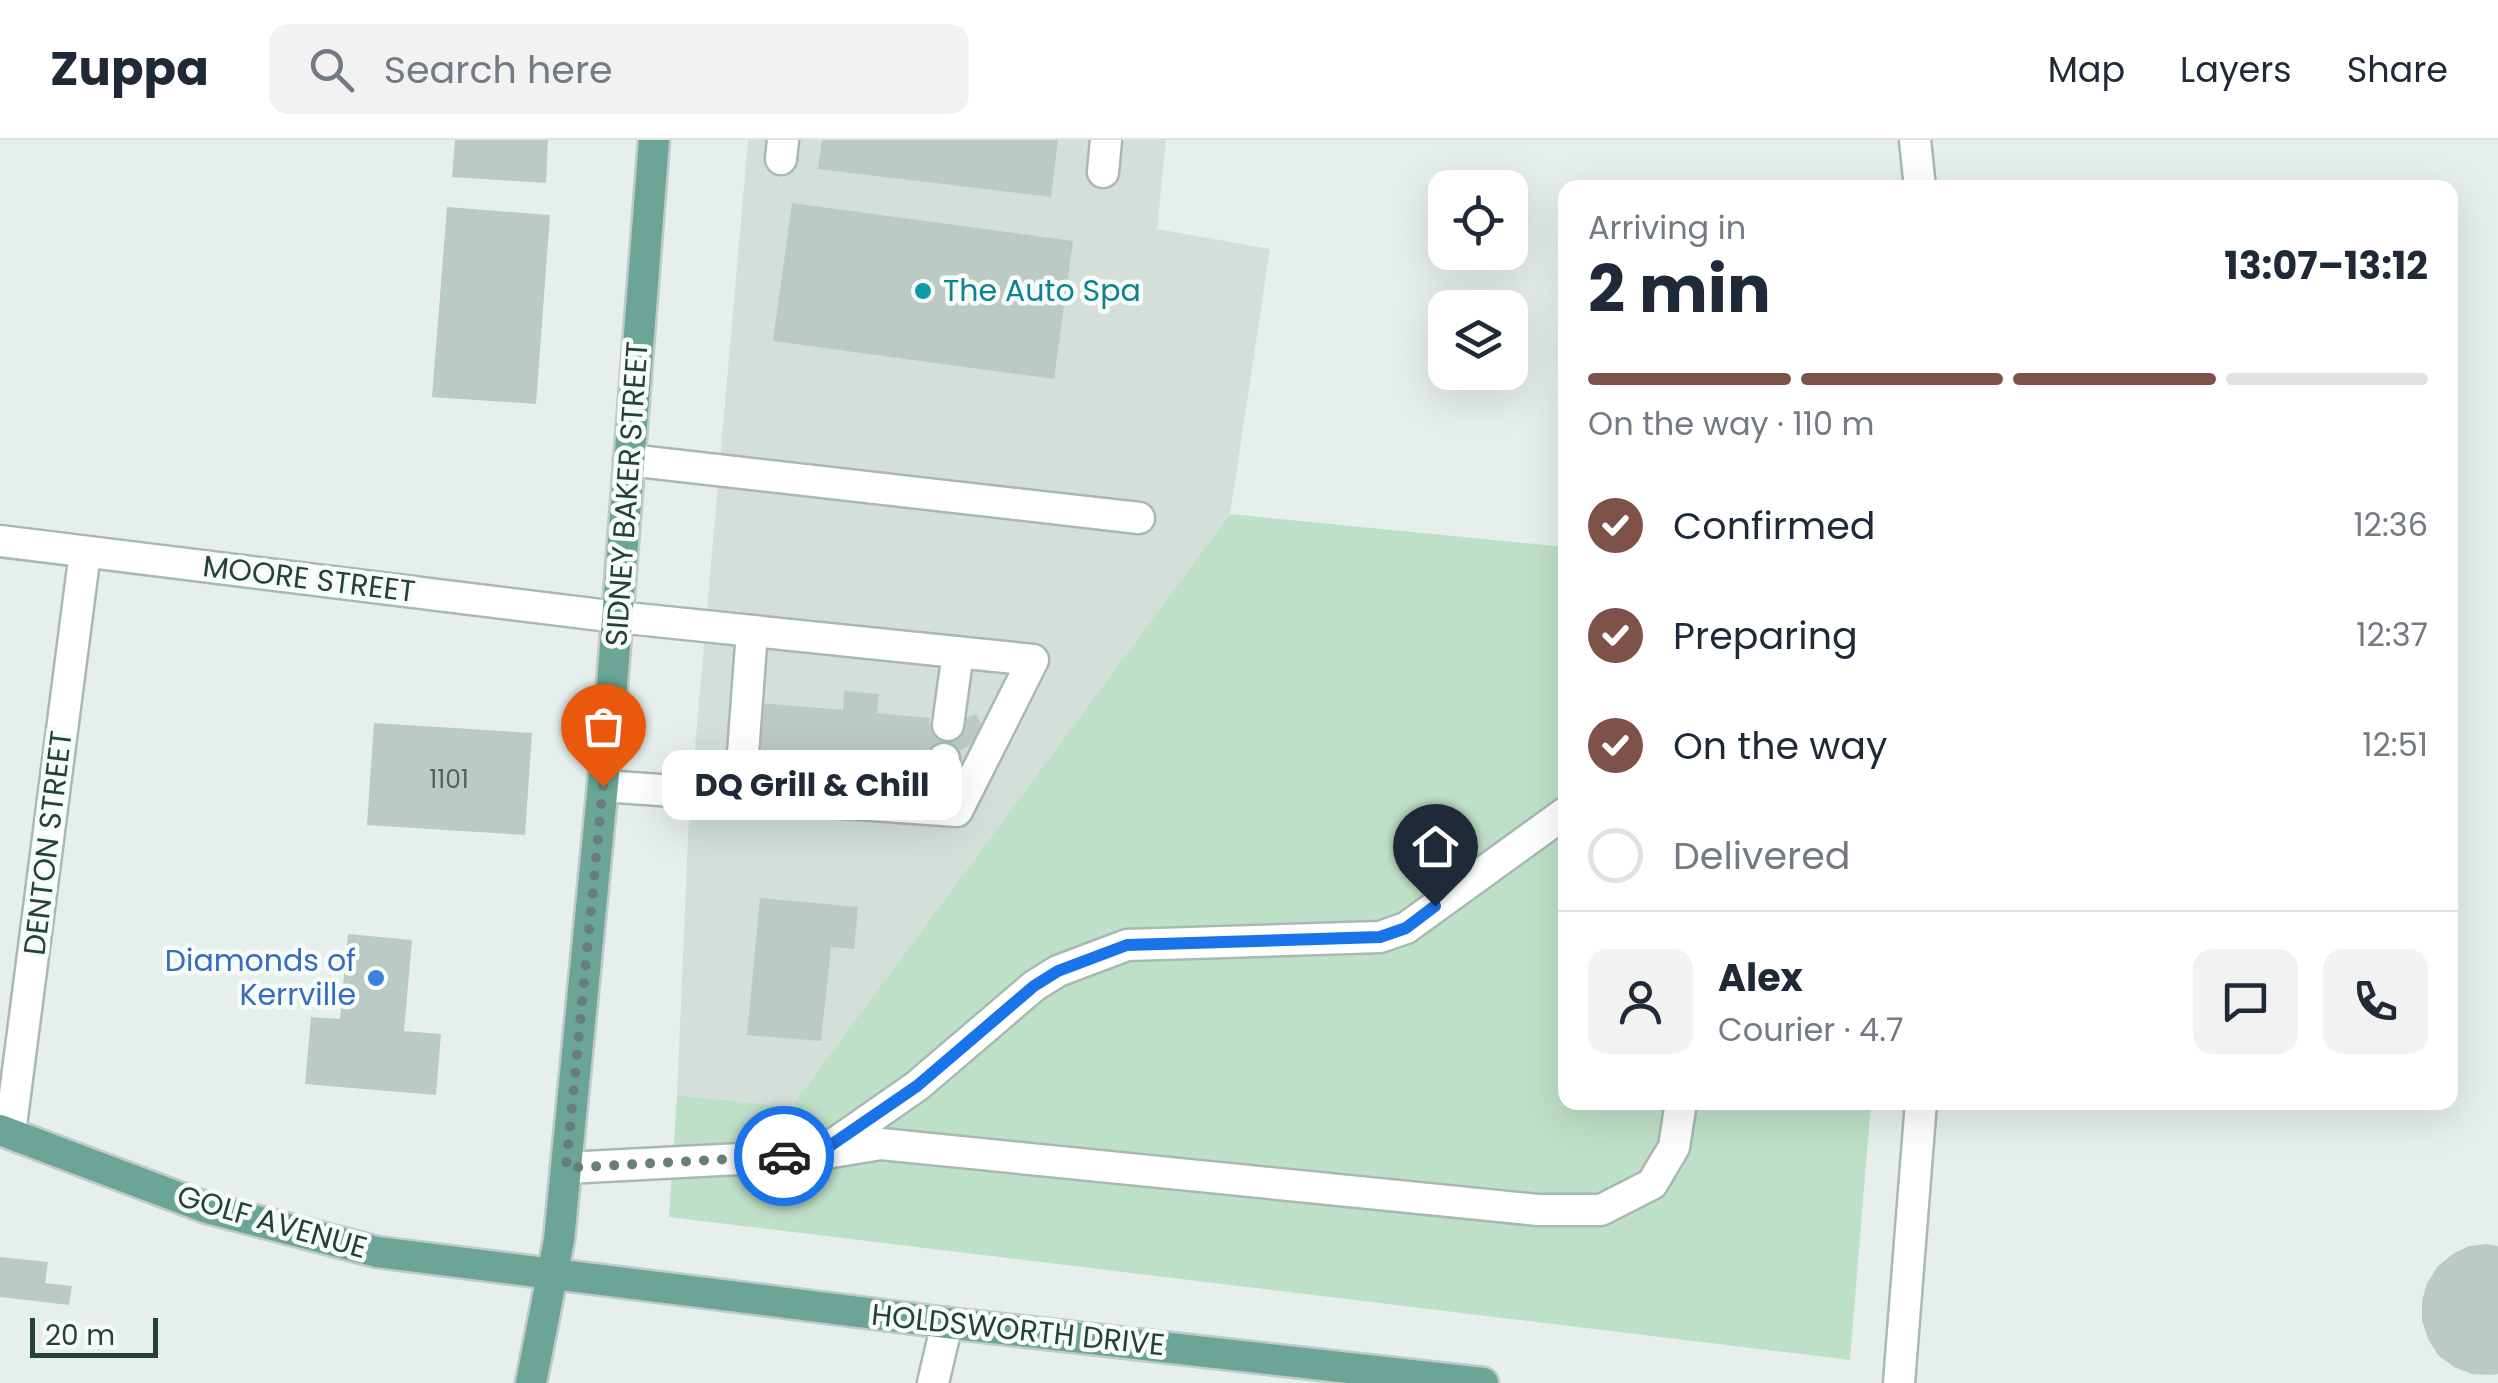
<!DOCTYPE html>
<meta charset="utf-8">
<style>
body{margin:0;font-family:Poppins,sans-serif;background:#f2f2f3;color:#1f2937;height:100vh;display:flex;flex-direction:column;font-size:38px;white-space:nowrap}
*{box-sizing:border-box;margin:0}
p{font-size:32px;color:#747a83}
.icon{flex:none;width:55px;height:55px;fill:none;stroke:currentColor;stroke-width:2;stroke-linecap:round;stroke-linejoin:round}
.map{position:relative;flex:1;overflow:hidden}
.panel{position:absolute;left:1558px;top:40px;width:900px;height:930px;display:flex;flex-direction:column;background:#fff;border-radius:20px;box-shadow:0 10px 40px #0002}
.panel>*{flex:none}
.buttons{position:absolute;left:1428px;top:30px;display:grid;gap:20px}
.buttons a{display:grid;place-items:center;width:100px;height:100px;border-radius:20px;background:#fff;box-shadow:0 10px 40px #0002;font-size:50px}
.scale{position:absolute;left:30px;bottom:25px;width:128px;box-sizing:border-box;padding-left:10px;border:5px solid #24423a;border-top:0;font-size:28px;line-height:35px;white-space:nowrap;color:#24423a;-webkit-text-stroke:8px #f7fbf9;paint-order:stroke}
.pin{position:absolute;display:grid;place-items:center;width:85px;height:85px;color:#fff;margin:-102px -42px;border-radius:50% 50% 50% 0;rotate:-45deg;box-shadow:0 0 10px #0007}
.pin .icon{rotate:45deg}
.courier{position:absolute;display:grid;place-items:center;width:100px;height:100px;margin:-50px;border:8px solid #1a73e8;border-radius:50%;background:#fff;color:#222;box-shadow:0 2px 12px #0007}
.bubble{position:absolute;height:70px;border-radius:20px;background:#fff;box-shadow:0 10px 40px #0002;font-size:32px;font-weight:700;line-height:70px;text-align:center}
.headline em{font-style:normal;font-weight:700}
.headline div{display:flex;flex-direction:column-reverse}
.headline{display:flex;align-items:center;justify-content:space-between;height:170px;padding:0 30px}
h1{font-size:65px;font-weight:700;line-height:75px}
.bar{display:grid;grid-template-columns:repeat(4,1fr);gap:15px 10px;align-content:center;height:120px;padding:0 30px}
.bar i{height:12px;border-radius:8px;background:#e0e1e3}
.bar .active{background:#7f5249}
.bar p{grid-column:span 4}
.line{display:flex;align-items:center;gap:25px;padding:0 30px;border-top:2px solid #e0e1e3}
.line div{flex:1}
.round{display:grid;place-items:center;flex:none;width:105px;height:105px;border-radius:20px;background:#f2f2f3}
ol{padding:0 30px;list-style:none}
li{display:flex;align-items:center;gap:30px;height:110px}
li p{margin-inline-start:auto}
li .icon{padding:10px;border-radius:50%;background:#7f5249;color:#fff;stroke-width:4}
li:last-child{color:#747a83}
li i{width:55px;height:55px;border:5px solid #e0e1e3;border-radius:50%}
header{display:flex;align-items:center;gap:60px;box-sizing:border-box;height:140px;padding:0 50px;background:#fff;border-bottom:2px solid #e0e1e3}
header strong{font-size:48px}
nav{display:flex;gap:55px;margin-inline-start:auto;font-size:35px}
.search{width:700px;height:90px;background:#f2f2f3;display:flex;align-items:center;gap:25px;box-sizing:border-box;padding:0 35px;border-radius:20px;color:#747a83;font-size:38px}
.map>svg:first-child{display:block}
.built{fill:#d4dfda}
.green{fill:#bfe0c8}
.building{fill:#bbcac4}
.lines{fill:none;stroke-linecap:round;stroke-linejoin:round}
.minor-casing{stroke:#a8b8b2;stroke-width:35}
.major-casing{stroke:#c2cac8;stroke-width:35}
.minor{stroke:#fff;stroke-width:30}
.major{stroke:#6aa596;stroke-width:30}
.done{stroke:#687f78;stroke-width:10;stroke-dasharray:0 18}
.route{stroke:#1a73e8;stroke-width:12}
.culture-dot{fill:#0f9aa8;stroke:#f7fbf9;stroke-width:4}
.shop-dot{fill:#3f7fe0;stroke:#f7fbf9;stroke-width:4}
.labels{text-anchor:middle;stroke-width:9;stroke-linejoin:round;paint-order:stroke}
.number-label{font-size:25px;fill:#4a645c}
.culture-label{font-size:30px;fill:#0d838f;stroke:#f7fbf9;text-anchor:start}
.street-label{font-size:30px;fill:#24423a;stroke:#f7fbf9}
.shop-label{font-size:30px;fill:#366cbe;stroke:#f7fbf9;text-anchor:end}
</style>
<header>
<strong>Zuppa</strong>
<div class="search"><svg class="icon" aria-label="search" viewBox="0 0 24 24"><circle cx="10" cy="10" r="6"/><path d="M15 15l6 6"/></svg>Search here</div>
<nav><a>Map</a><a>Layers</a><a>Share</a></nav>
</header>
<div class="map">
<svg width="2498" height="1243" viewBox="0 0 2498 1243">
<rect width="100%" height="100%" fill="#e6efeb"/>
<!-- built -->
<path class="built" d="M748 0H1166L1157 89 1270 109 1230 374 791 967 677 955 689 676Z"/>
<!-- green -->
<path class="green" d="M1230 374 1565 407V962L1871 963 1850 1220 669 1077 677 955 791 967Z"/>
<!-- building -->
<g class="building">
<path d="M455 0H548L546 43 452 37Z"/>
<path d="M822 0H1058L1051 57 818 29Z"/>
<path d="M792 63 1073 101 1054 239 773 201Z"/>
<path d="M447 67 550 75 536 264 432 257Z"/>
<path d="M844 551 879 554 877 573 930 578 929 584 948 585 976 574 987 596 944 619 920 617 916 654 752 640 759 563 843 570Z"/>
<path d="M374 583 532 593 525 695 367 685Z"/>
<path d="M760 758 858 767 854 809 831 807 821 901 747 895Z"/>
<path d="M348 794 412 800 404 891 441 894 436 955 305 944 311 877 340 879Z"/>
<path d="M2487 1104 2498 1106V1234L2492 1235 2472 1234 2454 1227 2438 1215 2428 1199 2422 1181V1161L2427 1143 2438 1126 2453 1114 2469 1106Z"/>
<path d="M0 1117 48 1122 45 1143 72 1146 69 1165 0 1157Z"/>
</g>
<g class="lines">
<defs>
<g id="minor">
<path d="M1915 0 1920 48"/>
<path d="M781 19 783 0"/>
<path d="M1103 32 1106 0"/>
<path d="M629 320 1139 378"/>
<path d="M0 401 617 477 1033 520 957 671 603 646"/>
<path d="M948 585 958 512"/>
<path d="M722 654 742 627 752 491"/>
<path d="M937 669 944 619"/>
<path d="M10 993 85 412"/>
<path d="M826 1013 881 1004 1538 1070H1601L1652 1044 1674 1007 1681 962"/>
<path d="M566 1028 818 1015 917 946 1034 846 1058 831 1127 805 1380 797 1406 788 1565 673"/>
<path d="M933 1243 947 1183"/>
<path d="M1899 1243 1921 962"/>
</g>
<g id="major">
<path d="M0 990 207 1068 377 1112 947 1183 1483 1243"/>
<path d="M531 1243 559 1100 610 571 654 0"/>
</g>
</defs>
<!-- minor casing -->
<use href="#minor" class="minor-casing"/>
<!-- major casing -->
<use href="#major" class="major-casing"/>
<!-- minor -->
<use href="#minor" class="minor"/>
<!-- major -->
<use href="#major" class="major"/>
</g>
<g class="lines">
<!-- done -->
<path class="done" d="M603 646 566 1028 784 1016"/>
<!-- route -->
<path class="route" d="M784 1016 818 1014 917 946 1034 846 1058 831 1127 805 1380 797 1406 788 1435 766"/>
</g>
<!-- markers -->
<circle class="culture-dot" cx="923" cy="151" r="10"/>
<circle class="shop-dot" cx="376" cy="838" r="10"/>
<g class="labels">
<!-- number labels -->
<g class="number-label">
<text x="449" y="648">1101</text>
</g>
<!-- culture labels -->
<g class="culture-label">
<text x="943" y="161">The Auto Spa</text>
</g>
<!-- street labels -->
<g class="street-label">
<text transform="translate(627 354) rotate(-86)" y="10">SIDNEY BAKER STREET</text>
<text transform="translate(309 439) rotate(7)" y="10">MOORE STREET</text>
<text transform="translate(48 703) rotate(-83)" y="10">DENTON STREET</text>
<text transform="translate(272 1082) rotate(16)" y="10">GOLF AVENUE</text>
<text transform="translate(1018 1190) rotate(6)" y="10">HOLDSWORTH DRIVE</text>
</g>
<!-- shop labels -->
<g class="shop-label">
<text x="356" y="831">Diamonds of<tspan x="356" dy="34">Kerrville</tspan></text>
</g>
</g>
</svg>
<div class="buttons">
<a><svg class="icon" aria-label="locate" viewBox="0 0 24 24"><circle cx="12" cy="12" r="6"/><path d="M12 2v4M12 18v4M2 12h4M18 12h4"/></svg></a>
<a><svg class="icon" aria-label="layers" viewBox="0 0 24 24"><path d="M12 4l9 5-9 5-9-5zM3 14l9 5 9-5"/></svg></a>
</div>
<div class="scale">20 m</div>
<div class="pin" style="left:603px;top:646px;background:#ea580c"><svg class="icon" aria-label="bag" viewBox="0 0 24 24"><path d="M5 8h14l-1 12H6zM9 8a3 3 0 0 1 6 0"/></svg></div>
<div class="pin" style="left:1435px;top:766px;background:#1f2937"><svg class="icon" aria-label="home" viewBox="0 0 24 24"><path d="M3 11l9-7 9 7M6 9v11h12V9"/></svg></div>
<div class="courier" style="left:784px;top:1016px"><svg class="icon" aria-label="car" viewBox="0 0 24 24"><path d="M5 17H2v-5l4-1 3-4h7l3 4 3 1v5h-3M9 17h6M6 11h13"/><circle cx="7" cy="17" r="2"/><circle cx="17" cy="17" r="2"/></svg></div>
<div class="bubble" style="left:662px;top:610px;width:300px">DQ Grill &amp; Chill</div>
<section class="panel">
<div class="headline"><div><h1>2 min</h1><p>Arriving in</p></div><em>13:07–13:12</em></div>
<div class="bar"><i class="active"></i><i class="active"></i><i class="active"></i><i></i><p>On the way · 110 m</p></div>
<ol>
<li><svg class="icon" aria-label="check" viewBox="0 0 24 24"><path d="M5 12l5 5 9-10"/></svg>Confirmed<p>12:36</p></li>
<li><svg class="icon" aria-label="check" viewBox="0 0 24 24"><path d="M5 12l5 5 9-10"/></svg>Preparing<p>12:37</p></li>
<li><svg class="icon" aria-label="check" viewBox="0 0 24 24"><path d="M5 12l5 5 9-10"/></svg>On the way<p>12:51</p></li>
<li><i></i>Delivered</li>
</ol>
<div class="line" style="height:180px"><a class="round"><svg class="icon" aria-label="person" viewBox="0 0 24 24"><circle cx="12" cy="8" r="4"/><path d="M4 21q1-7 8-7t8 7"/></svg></a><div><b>Alex</b><p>Courier · 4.7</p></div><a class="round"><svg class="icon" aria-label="chat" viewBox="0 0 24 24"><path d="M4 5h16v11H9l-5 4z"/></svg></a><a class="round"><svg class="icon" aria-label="phone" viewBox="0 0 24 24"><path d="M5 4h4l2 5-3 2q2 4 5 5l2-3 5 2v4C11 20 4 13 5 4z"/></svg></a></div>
</section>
</div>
